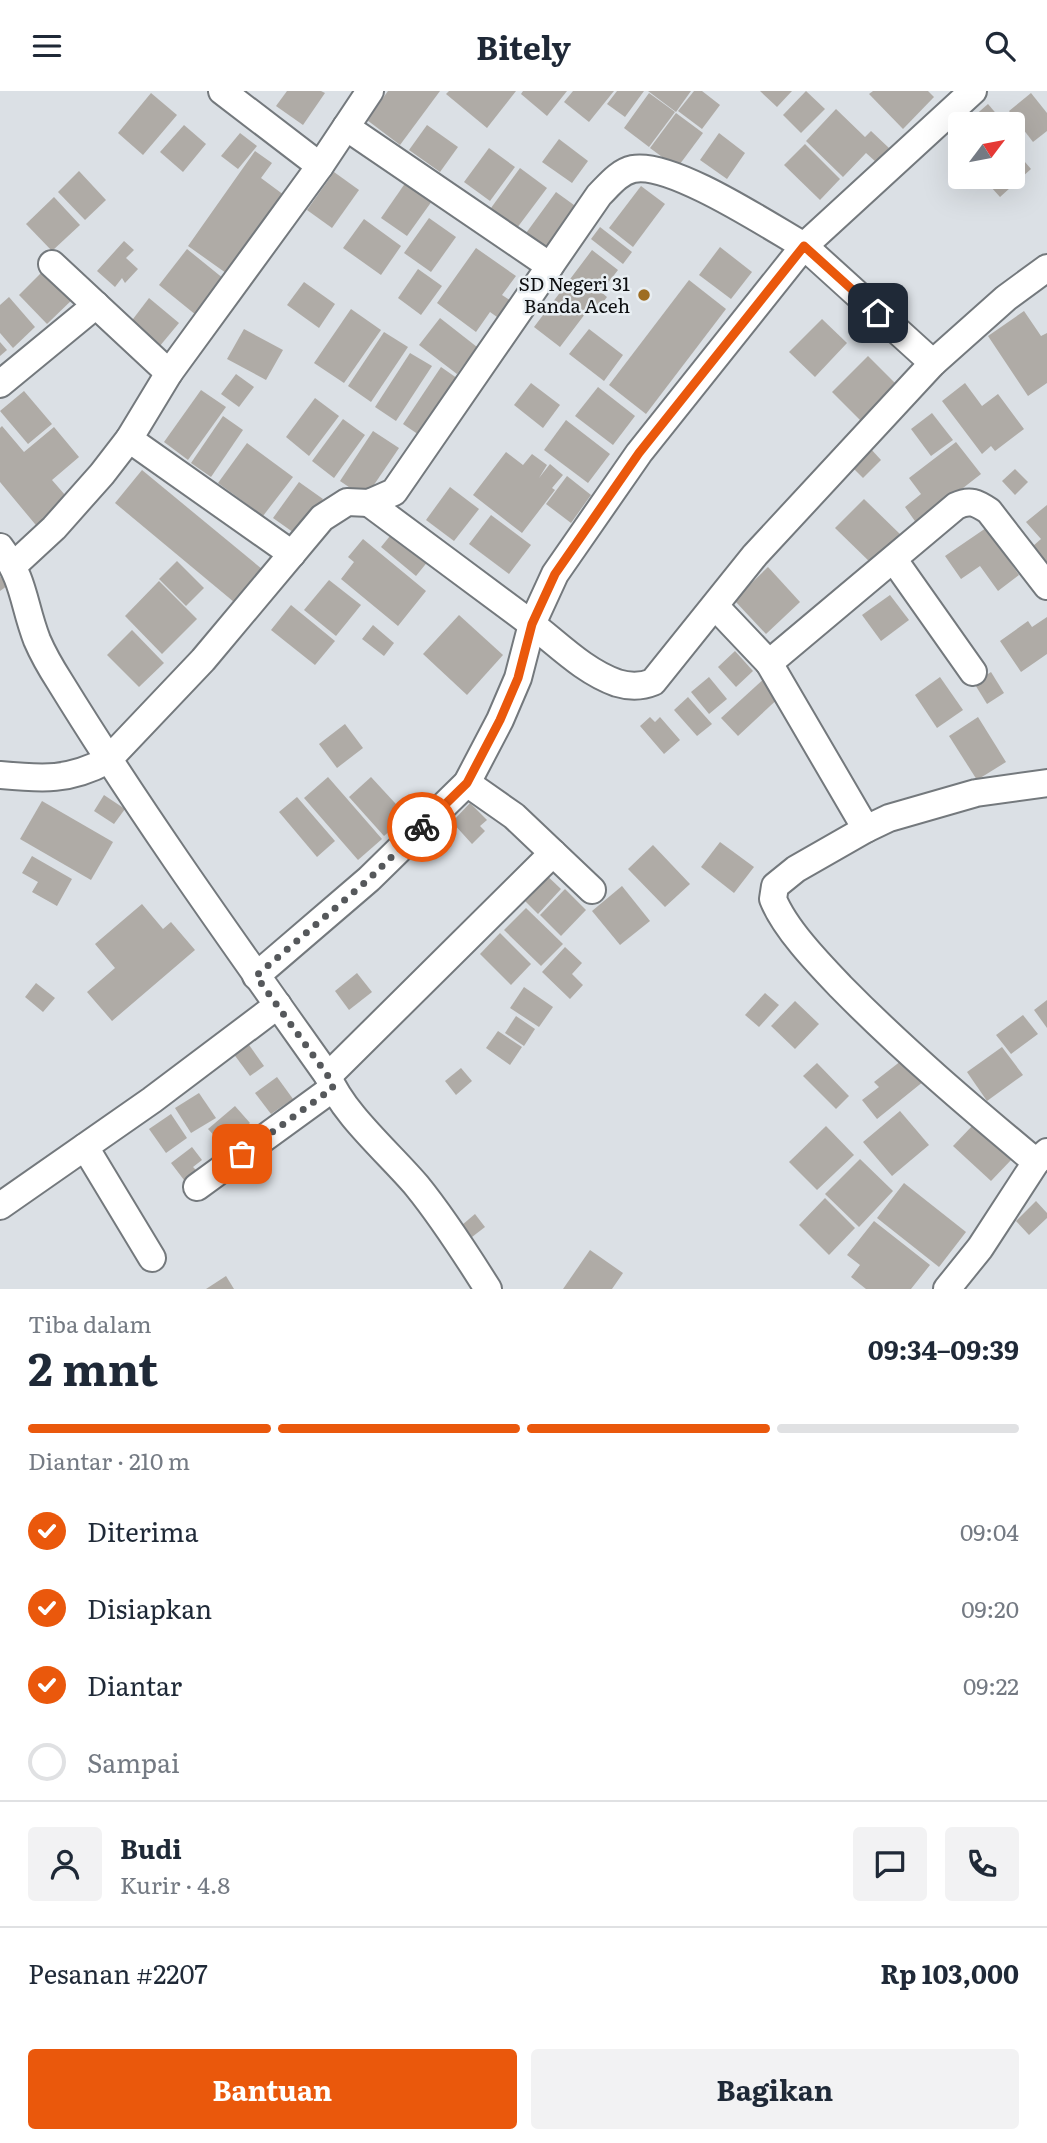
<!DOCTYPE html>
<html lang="id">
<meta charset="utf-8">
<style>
body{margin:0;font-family:Literata,serif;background:#f2f2f3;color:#1f2937;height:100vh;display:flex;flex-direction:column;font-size:26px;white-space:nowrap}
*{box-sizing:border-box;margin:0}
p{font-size:23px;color:#747a83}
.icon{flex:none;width:38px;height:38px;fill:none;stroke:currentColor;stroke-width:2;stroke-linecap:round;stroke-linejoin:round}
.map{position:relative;height:1198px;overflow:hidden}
.details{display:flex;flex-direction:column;background:#fff;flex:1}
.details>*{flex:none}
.needle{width:46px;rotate:58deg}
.controls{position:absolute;left:948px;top:21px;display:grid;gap:14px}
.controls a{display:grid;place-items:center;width:77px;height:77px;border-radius:7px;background:#fff;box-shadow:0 7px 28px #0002;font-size:35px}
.pin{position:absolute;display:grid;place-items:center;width:60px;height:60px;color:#fff;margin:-30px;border-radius:14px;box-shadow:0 4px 10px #0006}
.courier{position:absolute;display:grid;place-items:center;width:70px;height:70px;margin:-35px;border:5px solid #ea580c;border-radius:50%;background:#fff;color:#222;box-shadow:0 2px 9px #0007}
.summary em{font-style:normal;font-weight:700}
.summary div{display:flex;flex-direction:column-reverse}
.summary{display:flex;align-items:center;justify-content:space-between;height:119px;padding:0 28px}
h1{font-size:46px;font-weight:700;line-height:52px}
.bar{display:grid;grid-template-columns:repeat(4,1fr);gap:10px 7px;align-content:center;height:84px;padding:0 28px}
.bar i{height:9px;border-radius:5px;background:#e0e1e3}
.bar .selected{background:#ea580c}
.bar p{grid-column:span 4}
.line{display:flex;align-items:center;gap:18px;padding:0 28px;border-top:2px solid #e0e1e3}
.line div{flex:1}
.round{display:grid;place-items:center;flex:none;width:74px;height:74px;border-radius:7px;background:#f2f2f3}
ol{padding:0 28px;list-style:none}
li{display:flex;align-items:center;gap:21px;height:77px}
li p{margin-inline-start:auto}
li .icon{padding:7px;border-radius:50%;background:#ea580c;color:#fff;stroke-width:4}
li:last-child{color:#747a83}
li i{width:38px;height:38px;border:4px solid #e0e1e3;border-radius:50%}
.action{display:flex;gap:14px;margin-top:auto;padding:14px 28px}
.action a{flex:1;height:80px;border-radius:7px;background:#ea580c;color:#fff;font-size:28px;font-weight:700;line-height:80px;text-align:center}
.action a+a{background:#f2f2f3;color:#1f2937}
header{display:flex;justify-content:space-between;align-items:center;height:91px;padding:0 28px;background:#fff;font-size:32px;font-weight:700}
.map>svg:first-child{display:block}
.building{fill:#afaba6}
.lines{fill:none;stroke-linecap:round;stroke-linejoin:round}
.minor-casing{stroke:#74797d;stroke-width:30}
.minor{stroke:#fff;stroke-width:26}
.done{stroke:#55585b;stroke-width:7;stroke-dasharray:0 12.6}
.route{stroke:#ea580c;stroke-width:9}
.poi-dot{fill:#9e6d21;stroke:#e8eef2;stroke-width:2.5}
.labels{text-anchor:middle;stroke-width:5;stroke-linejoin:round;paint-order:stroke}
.poi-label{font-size:19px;fill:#0d0e10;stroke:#e8eef2;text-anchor:end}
</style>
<header><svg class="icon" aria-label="menu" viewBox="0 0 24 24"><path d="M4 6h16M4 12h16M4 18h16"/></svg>Bitely<svg class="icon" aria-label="search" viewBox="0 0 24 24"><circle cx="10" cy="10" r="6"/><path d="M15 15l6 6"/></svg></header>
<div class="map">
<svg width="1047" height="1198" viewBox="0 0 1047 1198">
<rect width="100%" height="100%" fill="#dbe0e5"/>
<!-- building -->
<g class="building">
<path d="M287 0H321L325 2 303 34 276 15Z"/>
<path d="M388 0H440L400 54 367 29Z"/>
<path d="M449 0H516L487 37 446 3Z"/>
<path d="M523 0H567L547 25 521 3Z"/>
<path d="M573 0H614L589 31 564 11Z"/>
<path d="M617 0H644L625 26 607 13Z"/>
<path d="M648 0H691L676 21Z"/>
<path d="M694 0H702L720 14 702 38 678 20Z"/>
<path d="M760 0H792L777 16Z"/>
<path d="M806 0 825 18 801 42 783 24Z"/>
<path d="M873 0H928L934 6 903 38 869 3Z"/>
<path d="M151 2 177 24 143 64 118 42Z"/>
<path d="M649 2 675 21 649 56 624 37Z"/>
<path d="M1031 2 1047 22V40L1033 51 1009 20Z"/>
<path d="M988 13 1005 33H965Z"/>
<path d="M836 18 865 46 871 40 889 57 876 71 866 62 843 86 806 50Z"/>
<path d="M676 22 703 42 677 77 650 57Z"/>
<path d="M184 34 206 53 183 81 160 61Z"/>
<path d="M427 34 458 56 440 81 409 59Z"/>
<path d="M961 37V63L948 49Z"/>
<path d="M240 42 257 55 238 78 221 65Z"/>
<path d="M719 42 745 62 727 88 700 69Z"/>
<path d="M559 48 588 70 572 92 542 71Z"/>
<path d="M805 53 840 88 820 109 784 74Z"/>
<path d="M489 57 515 76 490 110 464 91Z"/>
<path d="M1013 57 1031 78 1000 106 982 86H1013Z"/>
<path d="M255 60 272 72 261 87 288 107 233 187 188 155Z"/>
<path d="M520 77 547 97 517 137 491 117Z"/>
<path d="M79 80 106 109 85 129 58 101Z"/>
<path d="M334 81 359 99 332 137 307 119Z"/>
<path d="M406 91 432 110 407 145 381 127Z"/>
<path d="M641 95 665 113 633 156 609 137Z"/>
<path d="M556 101 585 122 549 170 521 149Z"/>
<path d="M54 106 80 134 52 160 26 133Z"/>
<path d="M429 127 456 146 431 181 404 162Z"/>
<path d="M364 128 401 155 381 184 343 157Z"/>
<path d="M600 136 632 161 623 173 591 148Z"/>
<path d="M124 150 134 159 126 167 138 178 125 192 122 187 115 196 97 180Z"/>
<path d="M720 156 752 181 731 208 699 184Z"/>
<path d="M476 157 516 185 502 204 517 214 504 231 490 221 476 241 437 212Z"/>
<path d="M187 158 224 188 196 224 159 194Z"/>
<path d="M592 159 618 179 601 201 607 206 594 223 588 219 560 256 534 236Z"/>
<path d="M48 175 76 205 47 233 19 204Z"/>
<path d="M418 178 442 195 421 224 398 207Z"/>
<path d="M689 189 726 218 646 323 609 294Z"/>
<path d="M304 191 335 213 319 237 287 214Z"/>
<path d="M9 206 35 236 13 257 0 242V214Z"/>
<path d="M149 207 179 232 159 256 130 232Z"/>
<path d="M351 218 381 239 344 292 314 272Z"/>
<path d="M1024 220 1041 245 1047 242V292L1028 305 988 245Z"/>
<path d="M440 227 477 256 457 283 419 254Z"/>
<path d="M822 228 847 252 815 286 789 261Z"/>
<path d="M244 238 283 259 266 289 227 268Z"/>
<path d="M589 238 623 264 604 290 569 263Z"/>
<path d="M384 241 408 256 371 311 348 295Z"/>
<path d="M0 251 7 259 0 265Z"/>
<path d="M410 262 432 275 396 330 375 316Z"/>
<path d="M868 265 901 298 865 334 832 301Z"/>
<path d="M441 276 464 292 425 348 403 333Z"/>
<path d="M236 283 254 296 239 316 221 303Z"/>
<path d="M531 292 560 314 543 337 514 314Z"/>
<path d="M965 292 982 315 998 303 1024 338 995 360 991 355 982 363 942 310Z"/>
<path d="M598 296 635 325 613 354 575 325Z"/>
<path d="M201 299 226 316 188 369 164 351Z"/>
<path d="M24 300 52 333 28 353 0 320Z"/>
<path d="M315 307 339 325 309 365 286 346Z"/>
<path d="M932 322 953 349 931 365 911 338Z"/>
<path d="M223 325 243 339 211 386 191 372Z"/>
<path d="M343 328 365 344 334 387 312 370Z"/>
<path d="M566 329 610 363 588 392 544 359Z"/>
<path d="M2 335 24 361 54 336 79 366 52 389 72 412 40 439 0 391V337Z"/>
<path d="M373 340 399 357 365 407 340 390Z"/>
<path d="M956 351 981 383 917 433 905 416 921 403 909 387Z"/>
<path d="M247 352 293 386 263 425 218 392Z"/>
<path d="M870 357 881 369 863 387 851 375Z"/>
<path d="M506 361 523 374 532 363 547 374 539 387 550 373 563 384 552 397 555 399 522 442 473 404Z"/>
<path d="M1015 378 1028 391 1015 404 1002 390Z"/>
<path d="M142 379 268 483 240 516 115 412Z"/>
<path d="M567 385 591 404 571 432 546 413Z"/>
<path d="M299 391 323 408 297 444 273 427Z"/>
<path d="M450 396 479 418 454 450 426 429Z"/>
<path d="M864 408 903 446 874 475 835 437Z"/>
<path d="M1047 414V473L1033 455 1041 448 1026 431Z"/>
<path d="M491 424 531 454 509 483 469 453Z"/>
<path d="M986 437 1019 484 998 500 980 475 961 488 945 465Z"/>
<path d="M394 440 429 469 416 485 381 456Z"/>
<path d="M363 448 426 500 398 535 341 488 354 471 348 466Z"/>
<path d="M177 470 204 497 186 515 159 488Z"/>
<path d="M768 476 800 511 766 543 734 509Z"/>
<path d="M0 485 7 495 0 500Z"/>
<path d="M329 489 361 514 336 545 304 519Z"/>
<path d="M159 490 197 528 162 563 125 525Z"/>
<path d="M890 504 909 529 881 550 862 524Z"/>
<path d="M291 514 335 550 315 574 271 539Z"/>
<path d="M459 524 503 564 467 604 423 563Z"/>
<path d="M1047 526V563L1021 581 1000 550 1028 530 1032 536Z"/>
<path d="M373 534 394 552 384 565 362 548Z"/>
<path d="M132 539 164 572 139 596 107 564Z"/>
<path d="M735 560 753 580 736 596 718 576Z"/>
<path d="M991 581 1004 602 987 613 974 592Z"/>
<path d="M767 585 783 603 738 645 721 627Z"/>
<path d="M709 586 727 608 709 623 691 601Z"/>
<path d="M940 586 963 619 937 637 915 604Z"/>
<path d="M688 606 712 633 697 645 674 619Z"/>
<path d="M650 626 655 631 660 626 680 649 664 663 640 635Z"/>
<path d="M978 626 1006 671 977 689 949 645Z"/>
<path d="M345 633 363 657 337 677 319 653Z"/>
<path d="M328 686 382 748 358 769 304 707Z"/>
<path d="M371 686 407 725 384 745 349 706Z"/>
<path d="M104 704 125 718 114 733 94 720Z"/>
<path d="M297 706 335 750 317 766 279 721Z"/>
<path d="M42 710 113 751 91 789 20 748Z"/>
<path d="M470 712 487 729 480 735 485 740 472 753 452 731Z"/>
<path d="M720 751 754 776 734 802 701 776Z"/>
<path d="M653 754 690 793 665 816 628 778Z"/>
<path d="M32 765 72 788 57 815 32 801 38 791 22 782Z"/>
<path d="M542 780 561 798 538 823 519 804Z"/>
<path d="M622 795 650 830 620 854 592 820Z"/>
<path d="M565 798 586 819 561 845 540 824Z"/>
<path d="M142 813 163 838 171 831 195 859 112 930 87 901 115 877 95 853Z"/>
<path d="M526 817 563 853 541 875 504 839Z"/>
<path d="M500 842 531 873 511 894 480 863Z"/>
<path d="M565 856 582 872 572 883 583 894 570 908 542 881Z"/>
<path d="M357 882 372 901 349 919 335 900Z"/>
<path d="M36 892 55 907 43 921 25 906Z"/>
<path d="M524 896 553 916 539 936 510 917Z"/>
<path d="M765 902 779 914 759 936 745 924Z"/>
<path d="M1047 909V937L1034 919Z"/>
<path d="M795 910 819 933 795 958 771 935Z"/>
<path d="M1023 924 1038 943 1011 963 996 944Z"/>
<path d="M516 925 535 938 524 955 505 942Z"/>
<path d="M498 940 522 956 510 974 486 957Z"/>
<path d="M247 951 264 975 250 985 233 962Z"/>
<path d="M1002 956 1023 984 987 1010 967 981Z"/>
<path d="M906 966 924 990 877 1028 862 1009 879 996 874 991Z"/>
<path d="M817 972 849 1005 836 1018 803 985Z"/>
<path d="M461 977 472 990 456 1004 445 990Z"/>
<path d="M277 986 293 1008 271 1023 255 1002Z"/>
<path d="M199 1002 216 1027 191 1042 175 1017Z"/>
<path d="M235 1015 250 1032 224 1055 208 1038Z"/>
<path d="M900 1020 929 1054 892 1085 863 1051Z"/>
<path d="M171 1023 187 1047 166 1062 149 1038Z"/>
<path d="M974 1033 1012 1068 991 1090 953 1055Z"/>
<path d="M826 1035 854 1064 817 1099 789 1071Z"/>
<path d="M192 1056 202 1069 193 1076 196 1079 184 1089 171 1072Z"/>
<path d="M860 1068 893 1100 859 1136 825 1103Z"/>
<path d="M904 1092 966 1141 939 1176 877 1127Z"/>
<path d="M825 1107 855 1137 829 1164 799 1134Z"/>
<path d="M1036 1110 1047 1122V1127L1029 1144 1016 1130Z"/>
<path d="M475 1123 485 1136 472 1146 462 1134Z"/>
<path d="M874 1130 930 1174 911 1198H866L851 1186 860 1174 847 1164Z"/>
<path d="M590 1159 623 1182 612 1198H563Z"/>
<path d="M226 1185 234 1198H206Z"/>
</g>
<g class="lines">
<defs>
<g id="minor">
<path d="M222 0 320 75"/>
<path d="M346 36 550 175"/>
<path d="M52 173 169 282"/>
<path d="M0 293 96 214"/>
<path d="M129 348 292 463"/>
<path d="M369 412C422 452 476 491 529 531 557 552 583 580 617 592 630 596 641 596 653 591L755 464 933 272 1006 207 1047 177"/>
<path d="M0 456C25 489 23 513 37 549 43 563 51 577 60 591 143 726 236 855 328 985 342 1022 390 1063 417 1095 443 1127 466 1163 488 1198"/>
<path d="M894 469 973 581"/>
<path d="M14 474 54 437 102 383 129 348 169 282 320 75 370 0"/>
<path d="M715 515 769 572 956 415C970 408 977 412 989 420L1047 495"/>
<path d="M769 572 866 738"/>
<path d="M0 684C43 688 69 690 108 669L203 569 322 427 347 411 369 412 394 401 599 104C609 94 619 81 633 78 671 70 769 135 804 155L973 0"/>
<path d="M467 692 514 725 592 799"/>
<path d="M1047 692 976 702 889 727 866 738 796 778 775 795 773 808C785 838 819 873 841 896 903 959 969 1015 1036 1071L1047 1061"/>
<path d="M256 885 369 788 467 692 500 629 518 587 532 533 555 483 639 362 804 155 933 272"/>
<path d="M328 985 553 762"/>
<path d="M85 1056 152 1167"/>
<path d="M197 1096 333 997"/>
<path d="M0 1115 152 1009 278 914"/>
<path d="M947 1198 980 1157 1036 1071"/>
</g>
</defs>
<!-- minor casing -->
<use href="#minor" class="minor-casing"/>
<!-- minor -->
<use href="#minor" class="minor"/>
</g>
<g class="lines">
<!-- done -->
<path class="done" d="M242 1063 333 997 328 985 256 885 369 788 422 736"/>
<!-- route -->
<path class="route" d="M422 736 467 692 500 629 518 587 532 533 555 483 639 362 804 155 878 222"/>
</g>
<!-- markers -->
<circle class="poi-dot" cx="644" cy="204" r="7"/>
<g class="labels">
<!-- poi labels -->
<g class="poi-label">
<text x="630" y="200">SD Negeri 31<tspan x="630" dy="22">Banda Aceh</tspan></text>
</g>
</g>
</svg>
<div class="controls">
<a><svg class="needle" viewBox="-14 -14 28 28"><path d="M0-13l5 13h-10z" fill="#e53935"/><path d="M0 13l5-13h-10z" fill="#747a83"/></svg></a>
</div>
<div class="pin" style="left:242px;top:1063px;background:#ea580c"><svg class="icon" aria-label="bag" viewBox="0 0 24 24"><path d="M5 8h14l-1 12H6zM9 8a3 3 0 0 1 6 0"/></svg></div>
<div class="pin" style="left:878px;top:222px;background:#1f2937"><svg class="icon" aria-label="home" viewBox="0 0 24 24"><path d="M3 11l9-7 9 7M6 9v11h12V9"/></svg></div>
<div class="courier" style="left:422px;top:736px"><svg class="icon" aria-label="bike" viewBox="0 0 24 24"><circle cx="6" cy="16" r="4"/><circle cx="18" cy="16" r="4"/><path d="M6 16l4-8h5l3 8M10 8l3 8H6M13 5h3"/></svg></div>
</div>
<section class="details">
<div class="summary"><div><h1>2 mnt</h1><p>Tiba dalam</p></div><em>09:34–09:39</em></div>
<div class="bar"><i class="selected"></i><i class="selected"></i><i class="selected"></i><i></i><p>Diantar · 210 m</p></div>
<ol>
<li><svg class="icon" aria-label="check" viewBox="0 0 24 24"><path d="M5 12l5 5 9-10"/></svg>Diterima<p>09:04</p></li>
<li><svg class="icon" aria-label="check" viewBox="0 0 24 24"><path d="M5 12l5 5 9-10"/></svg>Disiapkan<p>09:20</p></li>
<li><svg class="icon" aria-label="check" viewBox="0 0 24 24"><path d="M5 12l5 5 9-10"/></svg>Diantar<p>09:22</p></li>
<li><i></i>Sampai</li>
</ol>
<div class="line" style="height:126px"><a class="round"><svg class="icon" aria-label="person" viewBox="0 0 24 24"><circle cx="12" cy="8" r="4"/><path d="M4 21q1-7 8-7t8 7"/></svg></a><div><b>Budi</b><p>Kurir · 4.8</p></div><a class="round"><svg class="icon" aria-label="chat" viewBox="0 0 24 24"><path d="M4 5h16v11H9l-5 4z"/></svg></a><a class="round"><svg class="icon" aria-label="phone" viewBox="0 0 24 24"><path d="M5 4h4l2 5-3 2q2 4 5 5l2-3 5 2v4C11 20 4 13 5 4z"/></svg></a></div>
<div class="line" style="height:91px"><div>Pesanan #2207</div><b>Rp 103,000</b></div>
<div class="action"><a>Bantuan</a><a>Bagikan</a></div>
</section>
